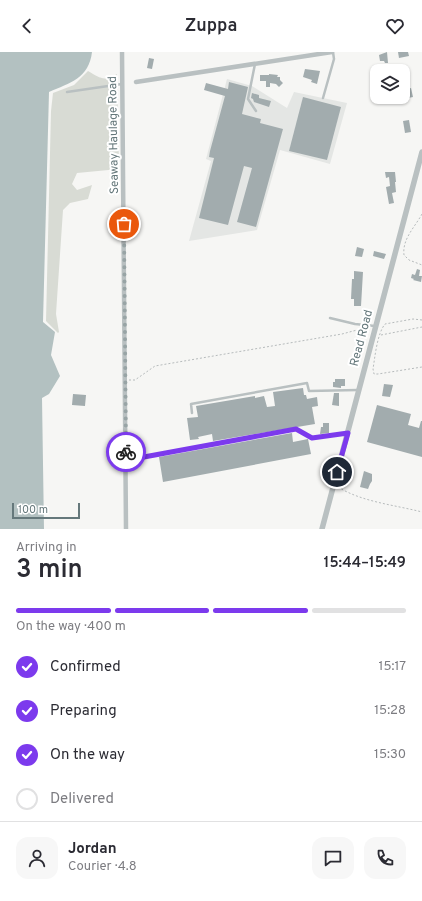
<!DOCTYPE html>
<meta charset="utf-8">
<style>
body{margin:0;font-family:Overpass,sans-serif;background:#f7f7f7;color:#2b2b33;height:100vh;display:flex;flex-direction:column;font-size:15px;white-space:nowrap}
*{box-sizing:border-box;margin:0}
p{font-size:13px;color:#7c7c81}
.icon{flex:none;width:22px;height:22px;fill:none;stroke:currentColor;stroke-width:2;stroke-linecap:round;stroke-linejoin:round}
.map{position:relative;height:477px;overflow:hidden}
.details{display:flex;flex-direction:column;background:#fff;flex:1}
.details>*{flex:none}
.buttons{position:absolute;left:370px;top:12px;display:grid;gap:8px}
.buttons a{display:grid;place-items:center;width:40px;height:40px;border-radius:8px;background:#fff;box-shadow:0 1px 3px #0004;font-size:20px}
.scale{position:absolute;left:12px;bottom:10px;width:68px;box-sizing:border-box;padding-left:4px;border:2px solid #65787b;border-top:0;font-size:11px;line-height:14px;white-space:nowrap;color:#65787b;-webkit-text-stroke:3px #fff;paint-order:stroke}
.pin{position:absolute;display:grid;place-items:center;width:34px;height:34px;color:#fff;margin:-17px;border:2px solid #fff;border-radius:50%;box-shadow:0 1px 4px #0007}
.courier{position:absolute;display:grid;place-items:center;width:40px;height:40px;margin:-20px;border:3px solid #7c3aed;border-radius:50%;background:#fff;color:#222;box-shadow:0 1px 5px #0007}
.headline em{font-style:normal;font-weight:600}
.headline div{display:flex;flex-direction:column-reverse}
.headline{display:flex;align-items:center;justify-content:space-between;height:68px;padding:0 16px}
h1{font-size:26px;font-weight:600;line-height:30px}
.bar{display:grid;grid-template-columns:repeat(4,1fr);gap:6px 4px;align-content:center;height:48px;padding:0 16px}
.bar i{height:5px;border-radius:3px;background:#e1e1e2}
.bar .current{background:#7c3aed}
.bar p{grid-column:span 4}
.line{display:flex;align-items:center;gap:10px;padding:0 16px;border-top:1px solid #e1e1e2}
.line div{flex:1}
.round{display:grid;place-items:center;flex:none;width:42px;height:42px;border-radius:12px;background:#f7f7f7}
ol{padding:0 16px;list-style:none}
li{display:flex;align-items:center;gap:12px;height:44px}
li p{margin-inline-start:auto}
li .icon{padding:4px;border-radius:50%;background:#7c3aed;color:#fff;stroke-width:4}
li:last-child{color:#7c7c81}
li i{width:22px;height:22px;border:2px solid #e1e1e2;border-radius:50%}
header{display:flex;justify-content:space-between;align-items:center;height:52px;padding:0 16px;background:#fff;font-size:18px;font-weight:600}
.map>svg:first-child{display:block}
.built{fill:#e4e6e4}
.green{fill:#d8dbd4}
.water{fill:#b3c1c1}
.building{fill:#a2acae}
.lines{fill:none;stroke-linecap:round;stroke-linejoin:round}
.path{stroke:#b6bbbc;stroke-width:1;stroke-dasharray:2 2;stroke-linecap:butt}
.service{stroke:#b9c0c1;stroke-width:2.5}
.minor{stroke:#b9c0c1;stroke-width:4.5}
.tertiary{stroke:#b9c0c1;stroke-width:5.5}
.done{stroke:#98a4a5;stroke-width:4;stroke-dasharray:0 7.2}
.route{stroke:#7c3aed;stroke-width:5}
.labels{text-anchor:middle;stroke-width:4;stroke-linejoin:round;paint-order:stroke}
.street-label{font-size:12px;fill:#65787b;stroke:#fff}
</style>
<header><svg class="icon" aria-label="back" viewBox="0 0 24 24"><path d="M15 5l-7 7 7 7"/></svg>Zuppa<svg class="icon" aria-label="heart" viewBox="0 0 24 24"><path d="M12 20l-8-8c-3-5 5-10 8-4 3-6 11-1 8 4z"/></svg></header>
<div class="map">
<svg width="422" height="477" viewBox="0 0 422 477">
<rect width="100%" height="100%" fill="#f6f6f4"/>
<!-- built -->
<path class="built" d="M227 27 252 34 287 56 294 40 347 51 330 112 280 98 257 178 189 189 211 109 206 107Z"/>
<!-- green -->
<path class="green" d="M88 19C100 26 104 30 117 22L119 117 77 121 72 132 77 138 92 133 88 147 70 151 63 158 56 262 59 280 58 281 46 269 51 59 53 41 74 33Z"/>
<!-- water -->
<path class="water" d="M0 0H92C89 26 70 31 49 40L43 270 55 280 51 303 60 324 49 342 42 346 44 477H0Z"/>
<!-- building -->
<g class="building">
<path d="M387 0 388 11H385L384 9H380L379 3Z"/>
<path d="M398 0H408L409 4 399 6Z"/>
<path d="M149 6 154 7 152 17 147 16Z"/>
<path d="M305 17 320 19 317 32 311 30 312 28 303 25Z"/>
<path d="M269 22 278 23 277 25H280V28L283 31 279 35 276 32 270 31V35H266V29H260V23H269Z"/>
<path d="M229 30 248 35 242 62 261 67 260 71 283 77 256 175 237 170 252 116 244 114 228 173 199 166 214 106 209 105 210 99 225 44 204 38 206 31 228 37Z"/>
<path d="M411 36 413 45 403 47V38Z"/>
<path d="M252 41 259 43V46L271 49 269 55 254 50 253 47 251 46Z"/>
<path d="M303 45 341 55 327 108 289 99Z"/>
<path d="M409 68 411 80 405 81 403 69Z"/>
<path d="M385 120H395L396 130H395L396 140 392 141 394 151 389 152 386 135 390 134 389 125 386 126Z"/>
<path d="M357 195 364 197 362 205 355 204Z"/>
<path d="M374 199 386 202 384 207 373 204Z"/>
<path d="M417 217 420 218 419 224H422L421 230 413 228 414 227 411 226 412 222 415 223Z"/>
<path d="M354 219 363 220 361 254H354V247H351L352 227H354Z"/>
<path d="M335 327H345V334H341V336L333 335V330H335Z"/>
<path d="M384 332 393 333 390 345 382 344Z"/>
<path d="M303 336 304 343H306L307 347 317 345 318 354 312 355 315 372 213 389 212 382 198 385 199 387 190 388 187 366 198 365 196 354 255 344V346L264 344 267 355 275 354 273 340Z"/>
<path d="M334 341H339V354L332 353Z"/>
<path d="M73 342 86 343 85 354 72 353Z"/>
<path d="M377 353 411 362 408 373 419 376 421 369H422V405L367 390Z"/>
<path d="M323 371H329V381L320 382 321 375H323Z"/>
<path d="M292 381 293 390 308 387 311 402 163 430 159 405Z"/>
<path d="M364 419 372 422V429L370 432 368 437 360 435Z"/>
</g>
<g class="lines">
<!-- path -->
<g class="path">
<path d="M422 162C415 175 402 187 404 203L409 208 422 213"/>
<path d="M422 268 413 267 385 272C377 282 375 305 373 317L374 322H378L422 315"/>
<path d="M381 283 422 275"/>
<path d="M129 328H135L155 314 342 282 357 278 360 276"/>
<path d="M338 435C362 450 395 453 422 460"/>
</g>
<!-- service -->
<g class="service">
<path d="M255 12 248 47 256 59"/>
<path d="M67 40 122 32"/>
<path d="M323 46 334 7 333 0"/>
<path d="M330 266 355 272 375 274"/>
<path d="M192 361 191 352 307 331 309 339 358 338"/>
<path d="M126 406 133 407 296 377 312 386 347 381"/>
</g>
<!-- minor -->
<g class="minor">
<path d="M122 0 126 477"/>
<path d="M136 30 332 0"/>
</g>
<!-- tertiary -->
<path class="tertiary" d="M322 477 422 100"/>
</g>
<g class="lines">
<!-- done -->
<path class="done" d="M124 172 126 400"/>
<!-- route -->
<path class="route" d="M126 400V406L133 407 296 377 312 386 348 381 337 420"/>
</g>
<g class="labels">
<!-- street labels -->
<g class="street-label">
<text transform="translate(113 83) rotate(-91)" y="4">Seaway Haulage Road</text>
<text transform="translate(361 286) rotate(-75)" y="4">Read Road</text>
</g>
</g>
</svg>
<div class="buttons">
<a><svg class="icon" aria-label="layers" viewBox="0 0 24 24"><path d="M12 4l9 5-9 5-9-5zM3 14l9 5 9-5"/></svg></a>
</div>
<div class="scale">100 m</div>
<div class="pin" style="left:124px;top:172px;background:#ea580c"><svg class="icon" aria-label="bag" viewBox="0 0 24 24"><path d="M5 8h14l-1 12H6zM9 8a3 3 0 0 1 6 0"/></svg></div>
<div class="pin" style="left:337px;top:420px;background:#1f2937"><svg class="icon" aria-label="home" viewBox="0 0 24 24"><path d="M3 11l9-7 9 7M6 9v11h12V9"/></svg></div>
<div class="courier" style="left:126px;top:400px"><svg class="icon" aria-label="bike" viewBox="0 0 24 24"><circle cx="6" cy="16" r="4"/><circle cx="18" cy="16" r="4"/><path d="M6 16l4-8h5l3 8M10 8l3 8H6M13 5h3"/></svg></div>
</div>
<section class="details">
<div class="headline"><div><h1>3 min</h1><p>Arriving in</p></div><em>15:44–15:49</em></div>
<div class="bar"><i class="current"></i><i class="current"></i><i class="current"></i><i></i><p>On the way · 400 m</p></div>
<ol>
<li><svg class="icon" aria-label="check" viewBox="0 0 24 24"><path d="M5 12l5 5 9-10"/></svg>Confirmed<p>15:17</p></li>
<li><svg class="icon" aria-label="check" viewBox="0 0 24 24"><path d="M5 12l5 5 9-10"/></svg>Preparing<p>15:28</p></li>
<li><svg class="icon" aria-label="check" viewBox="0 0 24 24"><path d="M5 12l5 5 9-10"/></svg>On the way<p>15:30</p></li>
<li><i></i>Delivered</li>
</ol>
<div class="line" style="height:72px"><a class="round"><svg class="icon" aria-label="person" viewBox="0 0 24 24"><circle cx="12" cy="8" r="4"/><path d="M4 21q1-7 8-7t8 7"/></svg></a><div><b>Jordan</b><p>Courier · 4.8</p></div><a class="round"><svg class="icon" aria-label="chat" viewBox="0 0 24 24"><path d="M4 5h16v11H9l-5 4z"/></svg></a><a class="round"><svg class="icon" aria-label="phone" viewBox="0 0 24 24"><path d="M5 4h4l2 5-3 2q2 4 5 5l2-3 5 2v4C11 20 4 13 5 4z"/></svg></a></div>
</section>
